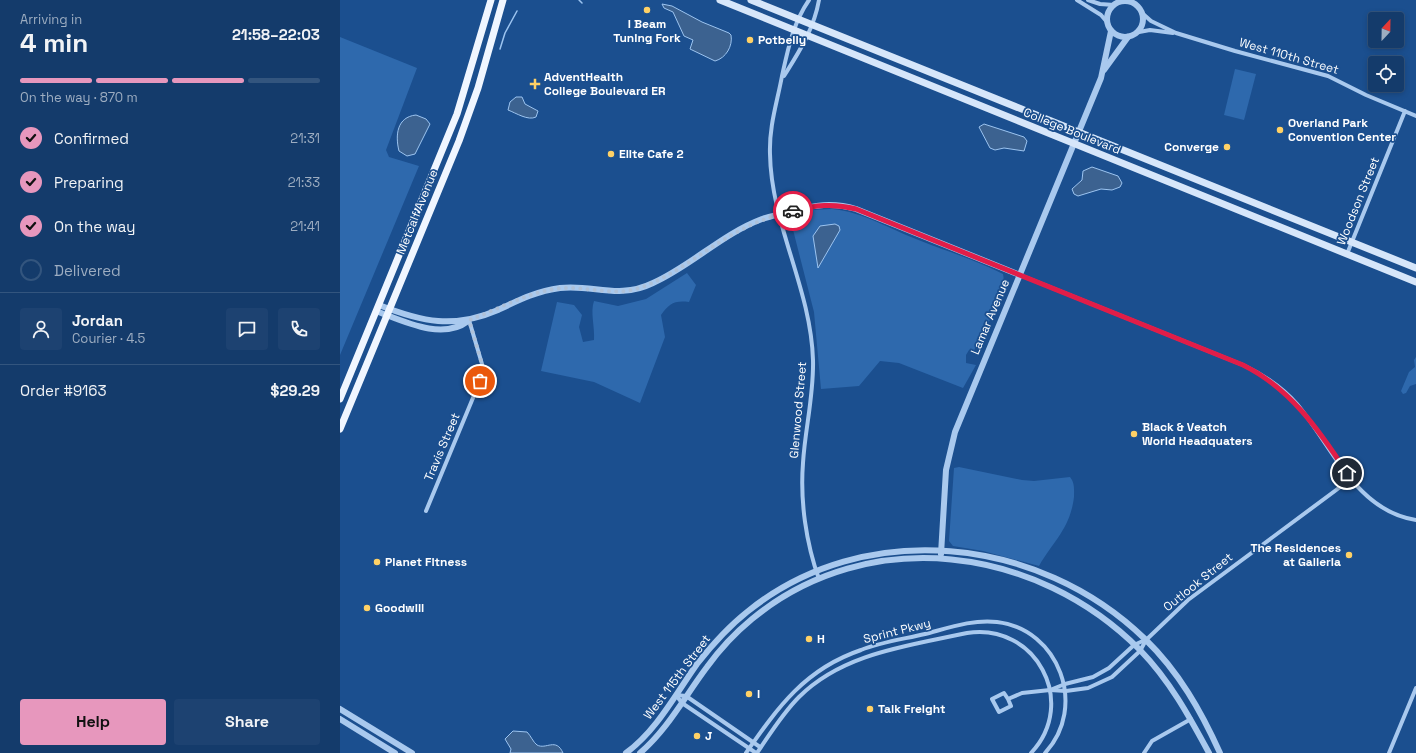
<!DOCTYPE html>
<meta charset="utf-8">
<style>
body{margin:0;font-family:"Space Grotesk",sans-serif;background:#1d4271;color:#f1f3f6;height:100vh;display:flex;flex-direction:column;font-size:15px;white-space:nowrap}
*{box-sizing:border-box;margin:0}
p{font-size:13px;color:#9dadc1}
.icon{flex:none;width:22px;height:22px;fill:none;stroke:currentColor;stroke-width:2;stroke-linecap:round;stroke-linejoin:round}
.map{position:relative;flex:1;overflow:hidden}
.sheet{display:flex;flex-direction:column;background:#143b6b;width:340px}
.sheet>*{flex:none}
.needle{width:26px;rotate:22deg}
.tools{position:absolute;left:1028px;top:12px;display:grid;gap:8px}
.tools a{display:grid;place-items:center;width:36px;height:36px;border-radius:4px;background:#143b6b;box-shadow:0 2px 6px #0003,0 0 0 1px #33557e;font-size:20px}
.pin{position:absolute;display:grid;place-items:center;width:34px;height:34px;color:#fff;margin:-17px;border:2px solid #fff;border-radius:50%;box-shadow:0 1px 4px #0007}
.courier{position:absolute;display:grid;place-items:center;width:40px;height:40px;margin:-20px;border:3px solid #e11d48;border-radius:50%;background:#fff;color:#222;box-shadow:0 1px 5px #0007}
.head em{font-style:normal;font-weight:700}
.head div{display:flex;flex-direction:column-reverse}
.head{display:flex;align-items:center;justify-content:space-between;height:68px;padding:0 20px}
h1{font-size:26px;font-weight:700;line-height:30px}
.bar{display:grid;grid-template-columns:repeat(4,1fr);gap:6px 4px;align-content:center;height:48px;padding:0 20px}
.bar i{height:5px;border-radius:3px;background:#33557e}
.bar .selected{background:#e797bd}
.bar p{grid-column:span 4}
.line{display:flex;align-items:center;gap:10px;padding:0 20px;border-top:1px solid #33557e}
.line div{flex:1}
.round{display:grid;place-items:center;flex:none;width:42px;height:42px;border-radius:4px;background:#1d4271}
ol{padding:0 20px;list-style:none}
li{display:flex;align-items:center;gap:12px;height:44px}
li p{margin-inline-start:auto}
li .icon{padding:4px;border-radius:50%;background:#e797bd;color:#111;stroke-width:4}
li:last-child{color:#9dadc1}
li i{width:22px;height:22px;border:2px solid #33557e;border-radius:50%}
.primary-button{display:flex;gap:8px;margin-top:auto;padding:8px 20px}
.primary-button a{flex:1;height:46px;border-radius:4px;background:#e797bd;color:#111;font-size:16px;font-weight:700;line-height:46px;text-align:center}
.primary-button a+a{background:#1d4271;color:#f1f3f6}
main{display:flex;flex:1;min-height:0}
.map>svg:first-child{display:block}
.green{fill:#2e69ad}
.water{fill:#3c6290;stroke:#9cc4f0}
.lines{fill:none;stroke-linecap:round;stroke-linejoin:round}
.stream{stroke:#9cc4f0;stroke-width:1.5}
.minor{stroke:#a9c9ee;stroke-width:4}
.tertiary{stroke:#a9c9ee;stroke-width:6}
.secondary{stroke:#d6e6fa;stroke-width:7}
.primary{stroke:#f0f6ff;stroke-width:7}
.done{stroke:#afc1d8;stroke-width:4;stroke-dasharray:0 7.2}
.route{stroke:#e11d48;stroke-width:5}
.poi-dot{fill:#ffd166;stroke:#1b4f8f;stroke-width:1.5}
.labels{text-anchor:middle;stroke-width:3.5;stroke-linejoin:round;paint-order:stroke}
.poi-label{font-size:12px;font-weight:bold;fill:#fff;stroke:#1b4f8f;text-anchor:start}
.street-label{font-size:12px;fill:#fff;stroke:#1b4f8f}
</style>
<main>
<section class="sheet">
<div class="head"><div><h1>4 min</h1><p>Arriving in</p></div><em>21:58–22:03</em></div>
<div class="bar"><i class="selected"></i><i class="selected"></i><i class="selected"></i><i></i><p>On the way · 870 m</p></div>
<ol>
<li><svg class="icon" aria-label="check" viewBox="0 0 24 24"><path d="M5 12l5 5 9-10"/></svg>Confirmed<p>21:31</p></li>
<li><svg class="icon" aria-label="check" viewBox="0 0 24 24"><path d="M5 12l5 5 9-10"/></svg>Preparing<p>21:33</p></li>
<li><svg class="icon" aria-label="check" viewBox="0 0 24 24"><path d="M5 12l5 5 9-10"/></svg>On the way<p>21:41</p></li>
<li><i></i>Delivered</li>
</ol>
<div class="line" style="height:72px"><a class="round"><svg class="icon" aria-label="person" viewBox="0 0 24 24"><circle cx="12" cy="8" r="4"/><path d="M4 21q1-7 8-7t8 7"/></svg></a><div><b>Jordan</b><p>Courier · 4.5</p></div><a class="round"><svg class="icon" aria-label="chat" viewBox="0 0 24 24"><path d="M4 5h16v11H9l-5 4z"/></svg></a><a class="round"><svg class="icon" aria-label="phone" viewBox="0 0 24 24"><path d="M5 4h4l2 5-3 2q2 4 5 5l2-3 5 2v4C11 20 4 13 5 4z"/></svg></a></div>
<div class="line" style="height:52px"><div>Order #9163</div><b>$29.29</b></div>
<div class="primary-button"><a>Help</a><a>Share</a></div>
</section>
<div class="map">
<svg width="1076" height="753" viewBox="0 0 1076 753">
<rect width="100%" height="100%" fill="#1b4f8f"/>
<!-- green -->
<g class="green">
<path d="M0 37 77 68 46 150 49 157 79 166 0 355Z"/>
<path d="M895 69 916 74 904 120 884 115Z"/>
<path d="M492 209C524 212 551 230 581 241 609 252 636 260 663 274 668 297 642 330 634 351L629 350 626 355V363L636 365 623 388 559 363 540 361 519 386 481 389 474 312 450 218 472 210Z"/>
<path d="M347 273 356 285 349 302C334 300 329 304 321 315L325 337 300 403 254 382 201 371 217 302 234 305 242 315 239 327 243 342 254 340C255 327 250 312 254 301L278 306 306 299Z"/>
<path d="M1076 357V384L1070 386 1066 393 1063 394 1061 391 1069 372 1075 367 1074 360Z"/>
<path d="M619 467 682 480 694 481 730 477C735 483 734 490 734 497 730 529 714 540 699 566L643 551 613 546 609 541 614 468Z"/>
</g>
<!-- water -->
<g class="water">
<path d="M322 4 332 6 362 22 389 33 391 35C393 46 386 58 375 61L350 49 353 40 344 36 333 12 324 8Z"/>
<path d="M176 97H182L185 104 198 111 196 117C188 121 176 113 168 110L170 102Z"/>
<path d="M76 115 86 119 90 124 75 154 67 156 59 151C55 135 57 117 76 115Z"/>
<path d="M644 124 684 137 687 141 684 151 664 148 655 150 650 148 639 127Z"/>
<path d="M752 167 778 176 782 183 780 187 772 190 761 189 738 196 734 194 732 189 742 180 743 171Z"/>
<path d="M495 224 499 226 500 230 478 268 473 236 480 226Z"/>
<path d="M173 731 187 732C191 736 193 742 197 745 206 750 216 737 223 753H170L171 749 165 739Z"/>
</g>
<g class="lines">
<!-- stream -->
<g class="stream">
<path d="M239 0 242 3"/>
<path d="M160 49 165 33 177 11"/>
</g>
<!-- minor -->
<g class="minor">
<path d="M469 0C453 23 448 49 442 76 437 103 429 126 430 154 431 224 471 289 473 360 474 395 465 429 463 463 460 501 466 543 479 579"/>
<path d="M737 0 761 15 767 22"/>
<path d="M748 0 760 4 774 5"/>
<path d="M802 13 811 21 836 33 895 51 988 76 1026 95 1076 116"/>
<path d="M799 32 810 30 833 33"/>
<path d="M444 76C459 52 474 29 479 0"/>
<path d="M1007 254 1065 111"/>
<path d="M680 275 903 365C924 375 942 387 957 404 992 446 1016 511 1076 520"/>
<path d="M86 511 140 381 142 364 129 320"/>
<path d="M710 690 726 691 748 688 772 677 800 651 806 640 848 600 1011 479"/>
<path d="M336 695 346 696 420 747"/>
<path d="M336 695 342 703 416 753"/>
<path d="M668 699 671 706 659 712 652 699 664 693 668 699 682 693 710 690 725 684 753 677 769 668 794 645 805 640"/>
<path d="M406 753C438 707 465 669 521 650 541 642 564 639 585 634 608 628 633 619 657 622 719 629 748 707 705 753"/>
<path d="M417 753C430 734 442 714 459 697 503 653 568 646 627 633 695 622 739 702 691 753"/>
<path d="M804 753 812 741 851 719"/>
<path d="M1049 753 1076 688"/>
</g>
<!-- tertiary -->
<g class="tertiary">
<circle cx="785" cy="19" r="18"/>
<path d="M764 70 788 37"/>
<path d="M39 305C82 322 114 329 158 310 179 300 197 291 220 288 254 284 278 300 313 283 351 266 382 234 422 219 431 216 441 214 451 211 474 205 493 202 516 209L680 275"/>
<path d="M36 311C63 321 102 341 128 321"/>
<path d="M601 554 606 470 615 432 761 78 771 31"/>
<path d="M0 709 72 753"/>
<path d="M0 719 55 753"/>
<path d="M286 753C317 730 335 695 357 664 372 645 388 627 407 612 524 517 699 536 805 639 839 672 861 711 880 753"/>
<path d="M300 753C328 729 345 696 367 667 380 649 395 633 412 619 529 523 697 546 800 650 830 681 849 716 869 753"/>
</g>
<!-- secondary -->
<g class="secondary">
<path d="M380 0 1076 282"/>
<path d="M411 0 1076 268"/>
</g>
<!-- primary -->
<g class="primary">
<path d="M0 399 117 114 151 0"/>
<path d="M0 429 119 141 138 88 163 0"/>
</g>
</g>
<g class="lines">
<!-- done -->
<path class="done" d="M140 381 142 364 129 320C160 309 191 290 224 288 250 287 276 297 302 287 339 274 369 245 405 228 420 220 436 215 453 211"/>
<!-- route -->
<path class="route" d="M453 211C475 205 494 203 516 209L903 365C950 388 979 430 1007 473"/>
</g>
<!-- markers -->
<g class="poi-dot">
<circle cx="307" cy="10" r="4"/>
<circle cx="410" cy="40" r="4"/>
<path d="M193 78h4v4h4v4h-4v4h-4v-4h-4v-4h4z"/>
<circle cx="940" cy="130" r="4"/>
<circle cx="887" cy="147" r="4"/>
<circle cx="271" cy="154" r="4"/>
<circle cx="794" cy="434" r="4"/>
<circle cx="1009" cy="555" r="4"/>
<circle cx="37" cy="562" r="4"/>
<circle cx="27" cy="608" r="4"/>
<circle cx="469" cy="639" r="4"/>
<circle cx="409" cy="694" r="4"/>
<circle cx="530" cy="709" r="4"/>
<circle cx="357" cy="736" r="4"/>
</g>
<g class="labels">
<!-- poi labels -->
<g class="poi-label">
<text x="307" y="28" text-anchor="middle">I Beam<tspan x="307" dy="14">Tuning Fork</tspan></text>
<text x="418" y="44">Potbelly</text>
<text x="204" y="81">AdventHealth<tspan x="204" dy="14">College Boulevard ER</tspan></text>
<text x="948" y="127">Overland Park<tspan x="948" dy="14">Convention Center</tspan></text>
<text x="879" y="151" text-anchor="end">Converge</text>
<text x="279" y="158">Elite Cafe 2</text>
<text x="802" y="431">Black &amp; Veatch<tspan x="802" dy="14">World Headquaters</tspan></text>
<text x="1001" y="552" text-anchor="end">The Residences<tspan x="1001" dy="14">at Galleria</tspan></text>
<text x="45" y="566">Planet Fitness</text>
<text x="35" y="612">Goodwill</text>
<text x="477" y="643">H</text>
<text x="417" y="698">I</text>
<text x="538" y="713">Talk Freight</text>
<text x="365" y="740">J</text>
</g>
<!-- street labels -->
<g class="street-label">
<text transform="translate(949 56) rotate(16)" y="4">West 110th Street</text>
<text transform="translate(732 131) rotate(22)" y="4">College Boulevard</text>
<text transform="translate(1018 201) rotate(-68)" y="4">Woodson Street</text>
<text transform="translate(77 212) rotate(-68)" y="4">Metcalf Avenue</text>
<text transform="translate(650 317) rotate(-67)" y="4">Lamar Avenue</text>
<text transform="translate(458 410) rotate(-85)" y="4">Glenwood Street</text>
<text transform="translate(102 447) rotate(-67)" y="4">Travis Street</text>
<text transform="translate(858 582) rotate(-39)" y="4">Outlook Street</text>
<text transform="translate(557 631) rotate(-14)" y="4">Sprint Pkwy</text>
<text transform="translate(337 677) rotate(-53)" y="4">West 115th Street</text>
</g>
</g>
</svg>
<div class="tools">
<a><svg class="needle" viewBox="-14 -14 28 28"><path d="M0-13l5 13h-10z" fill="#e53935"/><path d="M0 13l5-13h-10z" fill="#9dadc1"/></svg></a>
<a><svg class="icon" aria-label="locate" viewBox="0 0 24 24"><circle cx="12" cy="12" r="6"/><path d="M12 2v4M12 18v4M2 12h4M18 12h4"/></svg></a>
</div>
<div class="pin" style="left:140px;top:381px;background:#ea580c"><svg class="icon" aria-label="bag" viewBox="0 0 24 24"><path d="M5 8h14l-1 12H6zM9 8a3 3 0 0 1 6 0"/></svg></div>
<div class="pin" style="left:1007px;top:473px;background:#1f2937"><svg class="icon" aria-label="home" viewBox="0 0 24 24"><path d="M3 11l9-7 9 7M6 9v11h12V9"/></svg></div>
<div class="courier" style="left:453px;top:211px"><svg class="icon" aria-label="car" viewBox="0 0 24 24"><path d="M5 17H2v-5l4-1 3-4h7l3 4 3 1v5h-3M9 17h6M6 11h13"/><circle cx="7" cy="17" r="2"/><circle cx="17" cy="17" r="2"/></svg></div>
</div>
</main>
